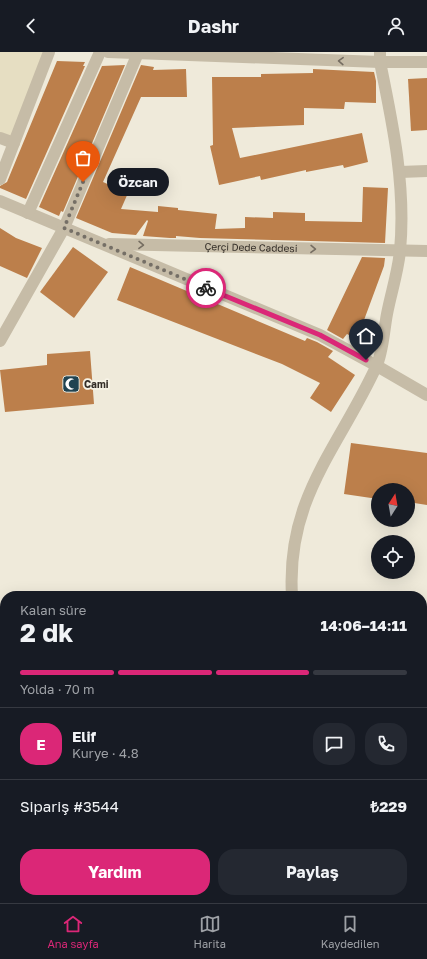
<!DOCTYPE html>
<html lang="tr">
<meta charset="utf-8">
<style>
body{margin:0;font-family:"Golos Text",sans-serif;background:#242831;color:#f1f3f6;height:100vh;display:flex;flex-direction:column;font-size:15px;white-space:nowrap}
*{box-sizing:border-box;margin:0}
p{font-size:13px;color:#9ea1a6}
.icon{flex:none;width:22px;height:22px;fill:none;stroke:currentColor;stroke-width:2;stroke-linecap:round;stroke-linejoin:round}
.map{position:relative;flex:1;overflow:hidden}
.panel{position:absolute;left:0px;top:539px;width:427px;height:312px;display:flex;flex-direction:column;background:#171b24;border-radius:16px 16px 0 0;box-shadow:0 4px 16px #0002}
.panel>*{flex:none}
.needle{width:26px;rotate:11deg}
.fabs{position:absolute;left:371px;top:431px;display:grid;gap:8px}
.fabs a{display:grid;place-items:center;width:44px;height:44px;border-radius:50%;background:#171b24;box-shadow:0 4px 16px #0002;font-size:20px}
.pin{position:absolute;display:grid;place-items:center;width:34px;height:34px;color:#fff;margin:-41px -17px;border-radius:50% 50% 50% 0;rotate:-45deg;box-shadow:0 0 4px #0007}
.pin .icon{rotate:45deg}
.courier{position:absolute;display:grid;place-items:center;width:40px;height:40px;margin:-20px;border:3px solid #db2777;border-radius:50%;background:#fff;color:#222;box-shadow:0 1px 5px #0007}
.bubble{position:absolute;height:28px;border-radius:14px;background:#171b24;box-shadow:0 4px 16px #0002;font-size:13px;font-weight:700;line-height:28px;text-align:center}
.head em{font-style:normal;font-weight:700}
.head div{display:flex;flex-direction:column-reverse}
.head{display:flex;align-items:center;justify-content:space-between;height:68px;padding:0 20px}
h1{font-size:26px;font-weight:700;line-height:30px}
.bar{display:grid;grid-template-columns:repeat(4,1fr);gap:6px 4px;align-content:center;height:48px;padding:0 20px}
.bar i{height:5px;border-radius:3px;background:#363941}
.bar .active{background:#db2777}
.bar p{grid-column:span 4}
.line{display:flex;align-items:center;gap:10px;padding:0 20px;border-top:1px solid #363941}
.line div{flex:1}
.round{display:grid;place-items:center;flex:none;width:42px;height:42px;border-radius:16px;background:#242831}
.action{display:flex;gap:8px;margin-top:auto;padding:8px 20px}
.action a{flex:1;height:46px;border-radius:16px;background:#db2777;color:#fff;font-size:16px;font-weight:700;line-height:46px;text-align:center}
.action a+a{background:#242831;color:#f1f3f6}
header{display:flex;justify-content:space-between;align-items:center;height:52px;padding:0 20px;background:#171b24;font-size:18px;font-weight:700}
.menu{display:flex;justify-content:space-around;align-items:center;height:56px;border-top:1px solid #363941;background:#171b24;font-size:11px;color:#9ea1a6}
.menu a{display:grid;justify-items:center;gap:2px}
.menu .active{color:#db2777}
.map>svg:first-child{display:block}
.plaza{fill:#e6dec2}
.building{fill:#bc7f4b}
.lines{fill:none;stroke-linecap:round;stroke-linejoin:round}
.minor{stroke:#c6bca7;stroke-width:12}
.oneway{stroke:#756d61}
.done{stroke:#756f66;stroke-width:4;stroke-dasharray:0 7.2}
.route{stroke:#db2777;stroke-width:5}
.labels{text-anchor:middle;stroke-width:3.5;stroke-linejoin:round;paint-order:stroke}
.street-label{font-size:10px;fill:#332d27;stroke:#f7f3e6}
.poi-label{font-size:10px;font-weight:bold;fill:#332d27;stroke:#f7f3e6;text-anchor:start}
</style>
<header><svg class="icon" aria-label="back" viewBox="0 0 24 24"><path d="M15 5l-7 7 7 7"/></svg>Dashr<svg class="icon" aria-label="person" viewBox="0 0 24 24"><circle cx="12" cy="8" r="4"/><path d="M4 21q1-7 8-7t8 7"/></svg></header>
<div class="map">
<svg width="427" height="851" viewBox="0 0 427 851">
<rect width="100%" height="100%" fill="#efeada"/>
<!-- plaza -->
<path class="plaza" d="M0 0H49L14 91 0 86Z"/>
<!-- building -->
<g class="building">
<path d="M57 9 85 10 83 14H85L26 147 0 136V134L7 130Z"/>
<path d="M125 13 63 160 61 159 59 164 39 155 102 14Z"/>
<path d="M141 13 154 15 153 18 186 17 187 45H141L103 130 128 141 121 157 158 160V154L178 156V158L217 162 215 177 245 176V165L273 166V160L305 161V169L362 170 363 135 388 136 385 191 200 186 176 184V186H170L143 184 148 169 147 168 136 183 112 181 76 166Z"/>
<path d="M313 17 374 20 376 29V51L345 50 344 57 304 56V73L232 76 240 106 362 81 368 110 344 116 343 113 306 120V118L261 128 260 124 219 133 210 94 213 93 212 25H261V22L313 21Z"/>
<path d="M427 26V78L411 79 408 27Z"/>
<path d="M0 176 16 186 42 196 27 226 0 214Z"/>
<path d="M73 195 108 220 74 266 40 240Z"/>
<path d="M362 205 385 206 384 214 357 287 347 282 343 287 327 278Z"/>
<path d="M130 215 305 289 307 286 317 290 333 299 328 305 355 323 331 360 310 346 320 331 282 312 117 248Z"/>
<path d="M90 299 94 352 5 360 0 318 47 313V302Z"/>
<path d="M351 391 427 401V453L408 450V438H378V447L344 442Z"/>
</g>
<g class="lines">
<!-- minor -->
<g class="minor">
<path d="M108 0 380 10H427"/>
<path d="M0 86 14 91"/>
<path d="M400 120 427 119"/>
<path d="M0 127 49 0"/>
<path d="M0 149 320 283 377 314 427 343"/>
<path d="M28 161 100 0"/>
<path id="s1" d="M109 192 427 199"/>
<path d="M0 289 64 176 138 1"/>
<path d="M292 544C286 446 338 397 376 315 383 301 384 277 387 262 391 241 398 220 400 199 406 135 393 73 380 10V0"/>
<path d="M422 727 427 726"/>
<path d="M0 802 5 801"/>
<path d="M0 811 5 817"/>
<path d="M27 846 30 851"/>
<path d="M387 846 389 851"/>
</g>
</g>
<!-- one-way arrows -->
<defs><path id="oneway-chevron" d="M-2-3.5L2.5 0L-2 3.5" fill="none" stroke-width="1.6" stroke-linecap="round" stroke-linejoin="round"/></defs>
<g class="oneway">
<use href="#oneway-chevron" transform="translate(341 9) rotate(-178)"/>
<use href="#oneway-chevron" transform="translate(141 193) rotate(1)"/>
<use href="#oneway-chevron" transform="translate(313 197) rotate(1)"/>
</g>
<g class="lines">
<!-- done -->
<path class="done" d="M83 130 64 176 206 236"/>
<!-- route -->
<path class="route" d="M206 236 320 283 366 308"/>
</g>
<!-- icons -->
<defs>
<symbol id="mosque-square" viewBox="-11 -11 22 22"><rect x="-9" y="-9" width="18" height="18" rx="4" fill="#204351" stroke="#f7f3e6"/><path d="M3.5-4.9A6 6 0 1 0 3.5 4.9A5 5 0 1 1 3.5-4.9Z" fill="#fff"/></symbol>
</defs>
<g fill-rule="evenodd">
<use href="#mosque-square" x="61" y="322" width="20" height="20"/>
</g>
<g class="labels">
<!-- street labels -->
<g class="street-label">
<text dy="4" stroke="none"><textPath href="#s1" startOffset="142">Çerçi Dede Caddesi</textPath></text>
</g>
<!-- poi labels -->
<g class="poi-label">
<text x="84" y="336">Cami</text>
</g>
</g>
</svg>
<div class="fabs">
<a><svg class="needle" viewBox="-14 -14 28 28"><path d="M0-13l5 13h-10z" fill="#e53935"/><path d="M0 13l5-13h-10z" fill="#9ea1a6"/></svg></a>
<a><svg class="icon" aria-label="locate" viewBox="0 0 24 24"><circle cx="12" cy="12" r="6"/><path d="M12 2v4M12 18v4M2 12h4M18 12h4"/></svg></a>
</div>
<div class="pin" style="left:83px;top:130px;background:#ea580c"><svg class="icon" aria-label="bag" viewBox="0 0 24 24"><path d="M5 8h14l-1 12H6zM9 8a3 3 0 0 1 6 0"/></svg></div>
<div class="pin" style="left:366px;top:308px;background:#1f2937"><svg class="icon" aria-label="home" viewBox="0 0 24 24"><path d="M3 11l9-7 9 7M6 9v11h12V9"/></svg></div>
<div class="courier" style="left:206px;top:236px"><svg class="icon" aria-label="bike" viewBox="0 0 24 24"><circle cx="6" cy="16" r="4"/><circle cx="18" cy="16" r="4"/><path d="M6 16l4-8h5l3 8M10 8l3 8H6M13 5h3"/></svg></div>
<div class="bubble" style="left:107px;top:116px;width:62px">Özcan</div>
<section class="panel">
<div class="head"><div><h1>2 dk</h1><p>Kalan süre</p></div><em>14:06–14:11</em></div>
<div class="bar"><i class="active"></i><i class="active"></i><i class="active"></i><i></i><p>Yolda · 70 m</p></div>
<div class="line" style="height:72px"><b class="round" style="background:#db2777;color:#fff">E</b><div><b>Elif</b><p>Kurye · 4.8</p></div><a class="round"><svg class="icon" aria-label="chat" viewBox="0 0 24 24"><path d="M4 5h16v11H9l-5 4z"/></svg></a><a class="round"><svg class="icon" aria-label="phone" viewBox="0 0 24 24"><path d="M5 4h4l2 5-3 2q2 4 5 5l2-3 5 2v4C11 20 4 13 5 4z"/></svg></a></div>
<div class="line" style="height:52px"><div>Sipariş #3544</div><b>₺229</b></div>
<div class="action"><a>Yardım</a><a>Paylaş</a></div>
</section>
</div>
<nav class="menu">
<a class="active"><svg class="icon" aria-label="home" viewBox="0 0 24 24"><path d="M3 11l9-7 9 7M6 9v11h12V9"/></svg>Ana sayfa</a>
<a><svg class="icon" aria-label="map" viewBox="0 0 24 24"><path d="M3 6l6-2 6 2 6-2v14l-6 2-6-2-6 2zM9 4v14M15 6v14"/></svg>Harita</a>
<a><svg class="icon" aria-label="saved" viewBox="0 0 24 24"><path d="M7 4h10v16l-5-4-5 4z"/></svg>Kaydedilen</a>
</nav>
